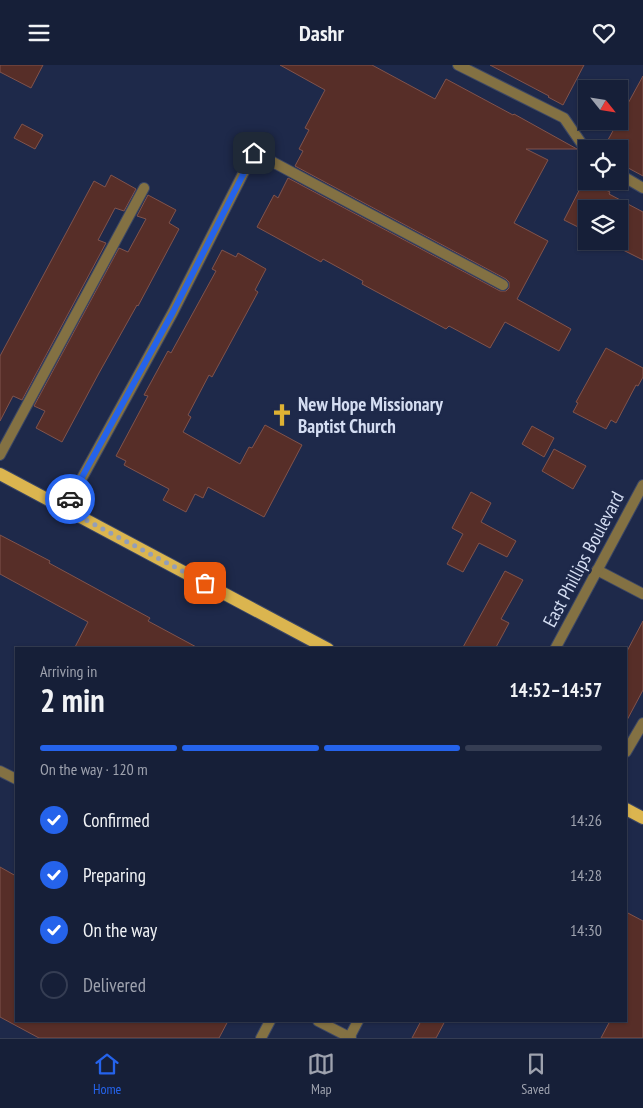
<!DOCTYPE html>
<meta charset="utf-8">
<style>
body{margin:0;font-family:"PT Sans Narrow",sans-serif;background:#232c43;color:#f1f3f6;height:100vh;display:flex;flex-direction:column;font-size:19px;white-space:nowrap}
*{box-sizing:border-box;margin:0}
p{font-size:16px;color:#9ea2ae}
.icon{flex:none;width:28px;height:28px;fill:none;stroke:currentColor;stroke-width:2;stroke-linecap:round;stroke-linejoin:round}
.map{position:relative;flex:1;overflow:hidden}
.details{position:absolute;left:15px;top:582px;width:612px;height:375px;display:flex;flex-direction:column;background:#161f38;border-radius:0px;box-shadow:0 1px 4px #0004,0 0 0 1px #353d53}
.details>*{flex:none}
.needle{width:32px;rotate:120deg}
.controls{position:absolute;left:578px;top:15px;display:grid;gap:10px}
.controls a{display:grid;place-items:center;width:50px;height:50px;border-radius:0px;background:#161f38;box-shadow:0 1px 4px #0004,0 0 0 1px #353d53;font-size:25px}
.pin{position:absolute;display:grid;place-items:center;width:42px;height:42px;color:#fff;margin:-21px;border-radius:10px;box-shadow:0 2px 8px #0006}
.courier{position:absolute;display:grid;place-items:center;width:50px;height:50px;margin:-25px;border:4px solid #2563eb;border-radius:50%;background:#fff;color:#222;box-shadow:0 1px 6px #0007}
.summary em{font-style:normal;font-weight:700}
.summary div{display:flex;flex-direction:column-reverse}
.summary{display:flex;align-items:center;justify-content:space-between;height:85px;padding:0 25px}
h1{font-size:32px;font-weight:700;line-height:38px}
.bar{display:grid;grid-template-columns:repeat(4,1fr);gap:8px 5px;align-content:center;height:60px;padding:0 25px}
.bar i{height:6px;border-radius:4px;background:#353d53}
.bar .on{background:#2563eb}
.bar p{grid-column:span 4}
ol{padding:0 25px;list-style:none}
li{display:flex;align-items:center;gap:15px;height:55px}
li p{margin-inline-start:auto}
li .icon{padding:5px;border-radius:50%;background:#2563eb;color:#fff;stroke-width:4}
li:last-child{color:#9ea2ae}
li i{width:28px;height:28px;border:2px solid #353d53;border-radius:50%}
header{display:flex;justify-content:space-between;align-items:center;height:65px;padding:0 25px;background:#161f38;font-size:22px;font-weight:700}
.tab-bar{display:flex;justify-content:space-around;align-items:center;height:70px;border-top:1px solid #353d53;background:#161f38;font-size:14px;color:#9ea2ae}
.tab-bar a{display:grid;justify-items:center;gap:2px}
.tab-bar .on{color:#2563eb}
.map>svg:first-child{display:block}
.building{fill:#572e28;stroke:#80534c}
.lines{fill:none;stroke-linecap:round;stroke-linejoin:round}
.service-casing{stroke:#3b4665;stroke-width:12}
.minor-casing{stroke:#3b4665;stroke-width:12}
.tertiary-casing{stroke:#3b4665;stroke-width:12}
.primary-casing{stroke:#3b4665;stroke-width:14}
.service{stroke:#837143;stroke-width:10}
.minor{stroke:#837143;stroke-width:10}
.tertiary{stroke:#837143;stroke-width:10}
.primary{stroke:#dbb54f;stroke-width:12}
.done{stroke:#949eb7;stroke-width:5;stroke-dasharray:0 9}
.route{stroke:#2563eb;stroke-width:6}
.labels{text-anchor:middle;stroke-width:5;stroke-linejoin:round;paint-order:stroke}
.poi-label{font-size:19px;font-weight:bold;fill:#d4ddf2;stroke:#1e294a;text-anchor:start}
.street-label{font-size:19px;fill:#d4ddf2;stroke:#1e294a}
</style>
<header><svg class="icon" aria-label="menu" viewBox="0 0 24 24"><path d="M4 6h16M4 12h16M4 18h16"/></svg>Dashr<svg class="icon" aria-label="heart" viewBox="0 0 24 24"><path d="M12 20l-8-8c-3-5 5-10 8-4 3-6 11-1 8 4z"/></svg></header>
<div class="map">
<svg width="643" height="973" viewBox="0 0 643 973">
<rect width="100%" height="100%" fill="#1e294a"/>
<!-- building -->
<g class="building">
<path d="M0 0H43L31 23 0 7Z"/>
<path d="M280 0H372L435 34 446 14 513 50 514 49 577 84H526L548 95 514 158 548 176 517 234 571 264 559 286 505 257 490 283 449 261 446 264 362 219 363 216 323 194 321 197 257 162 274 130 278 133 288 113 500 226H506L509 223V217L506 214 295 101 303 86 299 84 309 65 305 63 325 25Z"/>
<path d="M490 0H584L563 40 548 32 549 31Z"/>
<path d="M643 11V111L619 98V84H603Z"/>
<path d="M22 59 43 70 35 84 14 73Z"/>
<path d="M111 110 136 124 124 146 115 143 98 175 106 178 22 335 13 331 0 356V291L94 116 105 122Z"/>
<path d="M586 112V116H588L610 127 609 129 643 147V195L619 183V144H586V166L564 155Z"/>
<path d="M148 130 176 145 169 158 179 164 138 241 137 240 99 308 62 377 36 363 45 346 34 341 119 183 128 187 146 154 137 151Z"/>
<path d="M222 185 236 192 238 188 266 204 255 225 258 227 212 312 209 310 188 350 191 352 183 367 240 399 249 382 252 383 265 360 302 380 264 452 208 422 203 433 195 429 186 447 163 435 169 424 124 400 126 396 116 391 148 331 144 330 168 286 171 288 216 206 212 204Z"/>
<path d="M606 283 643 303V312L638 321 636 320 616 358 611 355 606 364 573 347 578 338 576 337Z"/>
<path d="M532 361 554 373 544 392 522 379Z"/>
<path d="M554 384 586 401 573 424 542 406Z"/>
<path d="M471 427 491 438 481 457 516 476 507 492 479 478 463 507 447 499 463 469 452 463Z"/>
<path d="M0 470 50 496 49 498 150 553 148 556 200 584H74L88 557 0 509Z"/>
<path d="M505 506 523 515 501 554 509 558 495 584H462Z"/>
<path d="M643 556V625L626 657V588Z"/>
<path d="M0 802 16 811V956H228L219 973H39L0 952Z"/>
<path d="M626 847 643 856V973H601L610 956H626Z"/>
<path d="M421 956H445L436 973H412Z"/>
</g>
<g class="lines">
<defs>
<g id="service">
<path d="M0 390 144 123"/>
<path d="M65 444 173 247 254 87 503 220"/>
<path d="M597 505 643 529"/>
<path d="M626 687 643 658"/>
<path d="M0 706 16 714"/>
<path d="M318 956 351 973"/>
<path d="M261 973 270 956"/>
</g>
<g id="minor">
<path d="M458 0 564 53 586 85"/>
<path d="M619 109 643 123"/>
</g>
<g id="tertiary">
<path d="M555 584 643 420"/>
<path d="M349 973 358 956"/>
</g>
<g id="primary">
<path d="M0 409 328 584"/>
<path d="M626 744 643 753"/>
</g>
</defs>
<!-- service casing -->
<use href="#service" class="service-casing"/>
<!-- minor casing -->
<use href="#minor" class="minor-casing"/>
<!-- tertiary casing -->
<use href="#tertiary" class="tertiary-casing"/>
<!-- primary casing -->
<use href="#primary" class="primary-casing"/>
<!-- service -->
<use href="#service" class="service"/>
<!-- minor -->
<use href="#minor" class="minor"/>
<!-- tertiary -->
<use href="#tertiary" class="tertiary"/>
<!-- primary -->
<use href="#primary" class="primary"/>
</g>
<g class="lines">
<!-- done -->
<path class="done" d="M70 434 65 444 205 518"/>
<!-- route -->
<path class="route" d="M70 434 173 247 254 88"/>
</g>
<!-- icons -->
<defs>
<symbol id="church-bare" viewBox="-9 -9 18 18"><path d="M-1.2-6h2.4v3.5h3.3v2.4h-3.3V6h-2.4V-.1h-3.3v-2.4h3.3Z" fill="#ddb133" stroke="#1e294a" stroke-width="2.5" paint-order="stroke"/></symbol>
</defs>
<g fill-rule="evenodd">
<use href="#church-bare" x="266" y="334" width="32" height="32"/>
</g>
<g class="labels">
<!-- poi labels -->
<g class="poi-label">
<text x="298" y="346">New Hope Missionary<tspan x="298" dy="22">Baptist Church</tspan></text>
</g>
<!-- street labels -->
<g class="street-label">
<text transform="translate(583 494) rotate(-62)" y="7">East Phillips Boulevard</text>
</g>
</g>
</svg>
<div class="controls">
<a><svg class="needle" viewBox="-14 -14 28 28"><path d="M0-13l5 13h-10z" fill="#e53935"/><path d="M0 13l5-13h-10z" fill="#9ea2ae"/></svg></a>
<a><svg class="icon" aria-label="locate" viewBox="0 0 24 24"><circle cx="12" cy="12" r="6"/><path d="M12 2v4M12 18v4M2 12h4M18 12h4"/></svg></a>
<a><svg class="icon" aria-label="layers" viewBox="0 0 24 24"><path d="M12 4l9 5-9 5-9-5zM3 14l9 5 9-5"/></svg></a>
</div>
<div class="pin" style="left:205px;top:518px;background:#ea580c"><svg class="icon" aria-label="bag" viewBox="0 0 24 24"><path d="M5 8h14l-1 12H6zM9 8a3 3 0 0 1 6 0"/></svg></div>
<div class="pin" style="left:254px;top:88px;background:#1f2937"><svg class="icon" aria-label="home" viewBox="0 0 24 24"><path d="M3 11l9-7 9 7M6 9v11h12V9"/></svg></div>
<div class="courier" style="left:70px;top:434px"><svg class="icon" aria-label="car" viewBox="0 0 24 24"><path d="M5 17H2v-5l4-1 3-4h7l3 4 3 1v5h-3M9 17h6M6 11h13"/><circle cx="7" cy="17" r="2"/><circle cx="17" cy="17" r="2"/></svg></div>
<section class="details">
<div class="summary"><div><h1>2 min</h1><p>Arriving in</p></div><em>14:52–14:57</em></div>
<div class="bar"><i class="on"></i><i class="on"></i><i class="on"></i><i></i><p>On the way · 120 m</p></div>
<ol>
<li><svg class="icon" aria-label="check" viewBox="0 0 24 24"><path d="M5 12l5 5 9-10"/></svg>Confirmed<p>14:26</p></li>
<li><svg class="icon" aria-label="check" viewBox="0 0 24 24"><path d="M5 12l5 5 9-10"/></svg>Preparing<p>14:28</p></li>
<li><svg class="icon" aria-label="check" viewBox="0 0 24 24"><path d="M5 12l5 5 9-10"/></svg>On the way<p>14:30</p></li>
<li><i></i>Delivered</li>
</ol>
</section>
</div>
<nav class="tab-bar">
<a class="on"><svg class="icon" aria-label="home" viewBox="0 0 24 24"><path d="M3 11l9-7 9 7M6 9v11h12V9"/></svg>Home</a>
<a><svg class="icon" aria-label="map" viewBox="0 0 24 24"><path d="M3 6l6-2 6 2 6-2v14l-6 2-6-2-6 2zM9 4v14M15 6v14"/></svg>Map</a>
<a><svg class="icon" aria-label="saved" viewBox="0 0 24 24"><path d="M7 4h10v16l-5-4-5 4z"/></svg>Saved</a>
</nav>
